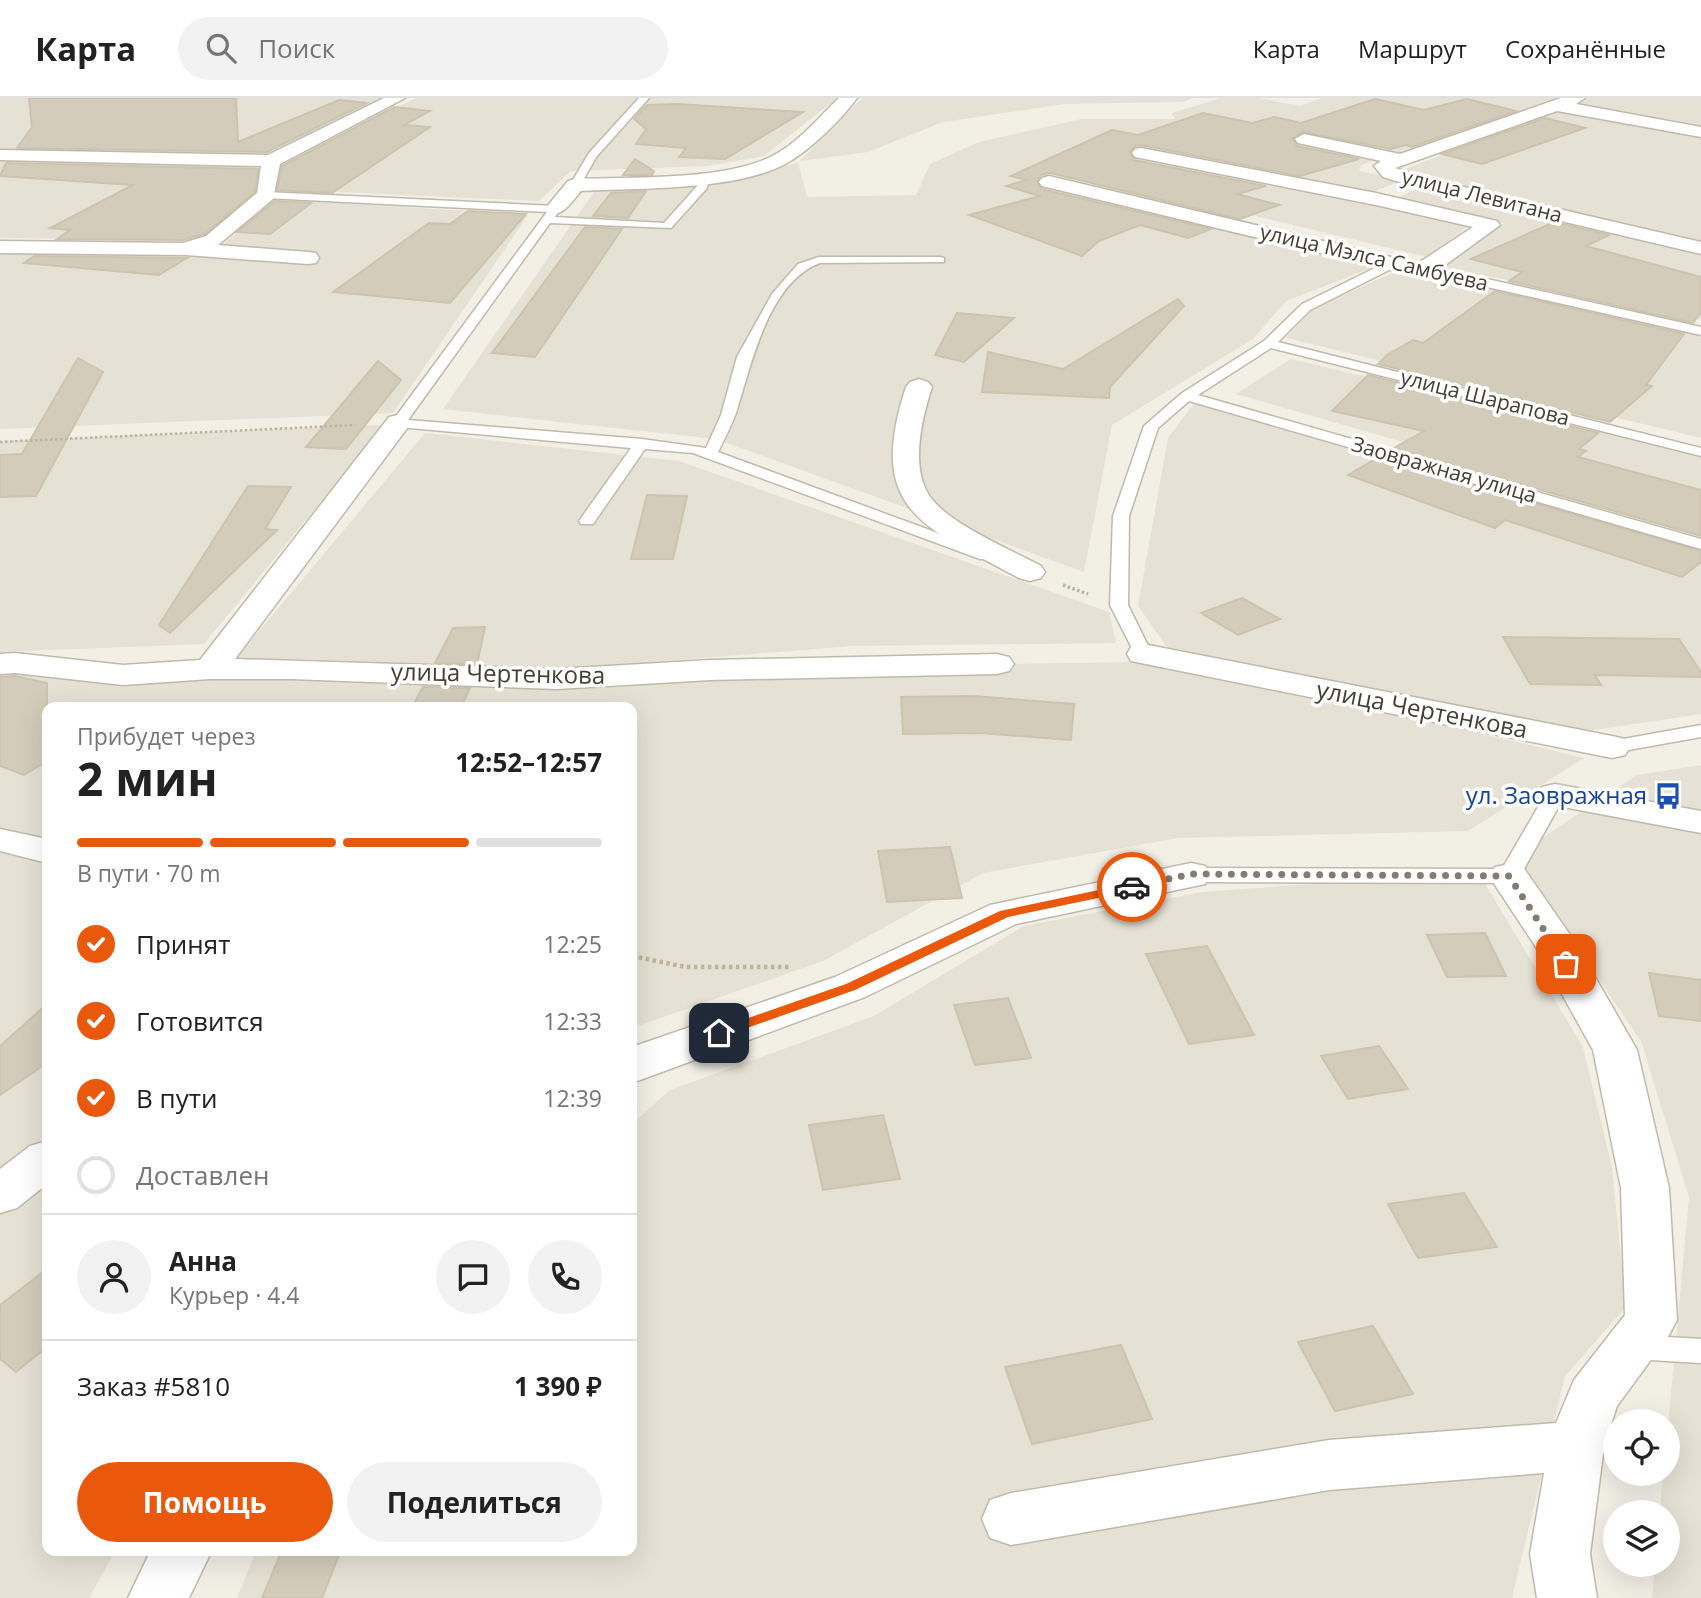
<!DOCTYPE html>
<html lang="ru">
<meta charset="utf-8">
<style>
body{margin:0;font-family:"Open Sans",sans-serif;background:#f2f2f2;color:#222;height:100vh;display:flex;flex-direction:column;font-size:26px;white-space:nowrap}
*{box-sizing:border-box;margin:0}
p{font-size:23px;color:#767676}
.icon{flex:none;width:38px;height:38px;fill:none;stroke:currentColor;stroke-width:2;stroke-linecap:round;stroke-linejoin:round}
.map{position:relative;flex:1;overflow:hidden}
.details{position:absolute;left:42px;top:604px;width:595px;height:854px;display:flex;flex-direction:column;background:#fff;border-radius:14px;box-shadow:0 7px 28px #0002}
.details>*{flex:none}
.tools{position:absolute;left:1603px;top:1311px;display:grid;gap:14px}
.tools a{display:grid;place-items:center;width:77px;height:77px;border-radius:50%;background:#fff;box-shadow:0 7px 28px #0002;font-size:35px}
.pin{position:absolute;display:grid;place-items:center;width:60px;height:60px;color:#fff;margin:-30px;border-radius:14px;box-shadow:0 4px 10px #0006}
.courier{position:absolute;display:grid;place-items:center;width:70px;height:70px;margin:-35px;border:5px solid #ea580c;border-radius:50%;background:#fff;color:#222;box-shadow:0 2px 9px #0007}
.head em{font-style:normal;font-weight:700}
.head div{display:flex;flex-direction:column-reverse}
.head{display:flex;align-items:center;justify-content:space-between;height:119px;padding:0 35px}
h1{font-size:46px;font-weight:700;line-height:52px}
.bar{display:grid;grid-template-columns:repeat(4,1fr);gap:10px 7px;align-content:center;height:84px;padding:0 35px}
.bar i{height:9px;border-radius:5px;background:#e0e0e0}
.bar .current{background:#ea580c}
.bar p{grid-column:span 4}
.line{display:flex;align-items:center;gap:18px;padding:0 35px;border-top:2px solid #e0e0e0}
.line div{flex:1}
.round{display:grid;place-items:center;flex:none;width:74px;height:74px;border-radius:37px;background:#f2f2f2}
ol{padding:0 35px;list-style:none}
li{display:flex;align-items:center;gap:21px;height:77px}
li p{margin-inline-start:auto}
li .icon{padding:7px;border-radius:50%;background:#ea580c;color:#fff;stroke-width:4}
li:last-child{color:#767676}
li i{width:38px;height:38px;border:4px solid #e0e0e0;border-radius:50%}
.cta{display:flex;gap:14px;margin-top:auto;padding:14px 35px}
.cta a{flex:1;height:80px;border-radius:42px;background:#ea580c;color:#fff;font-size:28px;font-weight:700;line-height:80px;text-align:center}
.cta a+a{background:#f2f2f2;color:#222}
header{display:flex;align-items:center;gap:42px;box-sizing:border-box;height:98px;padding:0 35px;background:#fff;border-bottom:2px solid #e0e0e0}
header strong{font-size:33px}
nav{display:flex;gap:38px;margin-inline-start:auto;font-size:24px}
.search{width:490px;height:63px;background:#f2f2f2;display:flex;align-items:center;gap:18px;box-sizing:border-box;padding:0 24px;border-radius:38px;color:#767676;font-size:26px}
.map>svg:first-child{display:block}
.residential{fill:#e5e1d4}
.building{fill:#d3ccbb;stroke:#cdc4af;stroke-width:2}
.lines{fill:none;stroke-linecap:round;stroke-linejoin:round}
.service-casing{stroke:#bfbaab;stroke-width:3}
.minor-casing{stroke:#bfbaab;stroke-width:3}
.path-far2{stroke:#bdb49a;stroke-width:2.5;stroke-dasharray:2.5 2.5;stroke-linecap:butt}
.path-far1{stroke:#bdb49a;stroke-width:3.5;stroke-dasharray:2.5 2.5;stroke-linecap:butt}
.path{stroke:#bdb49a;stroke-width:4.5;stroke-dasharray:3.5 3.5;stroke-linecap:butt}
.service{fill:#fff;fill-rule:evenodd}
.minor{fill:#fff;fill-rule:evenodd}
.route{fill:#ea580c}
.done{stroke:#817d73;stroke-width:7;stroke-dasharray:0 12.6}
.labels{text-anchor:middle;stroke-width:7;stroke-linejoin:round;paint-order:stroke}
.far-street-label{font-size:21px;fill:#443f35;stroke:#fff}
.street-label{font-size:24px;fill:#443f35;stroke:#fff}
.transit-label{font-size:24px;fill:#164399;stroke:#fff;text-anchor:end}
</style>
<header>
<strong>Карта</strong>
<div class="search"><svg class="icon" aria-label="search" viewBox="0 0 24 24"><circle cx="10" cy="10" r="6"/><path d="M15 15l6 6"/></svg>Поиск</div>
<nav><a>Карта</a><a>Маршрут</a><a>Сохранённые</a></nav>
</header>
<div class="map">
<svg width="1701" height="1500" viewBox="0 0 1701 1500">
<rect width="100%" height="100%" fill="#f2efe5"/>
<!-- residential -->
<g class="residential">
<path d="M0 0H387L268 58 0 52Z"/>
<path d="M416 0H837L764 58 708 68 571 73 539 103 269 91 292 64Z"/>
<path d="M862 0H1192L1183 4 1064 6 943 24 868 54 800 63Z"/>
<path d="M1221 0H1260L1299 8 1322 0H1559L1361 67 1359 73 1403 82 1368 96 1153 53 1128 54 1372 104 1470 127 1427 159 1042 67 1030 73 1387 164 1286 203 1253 241 1112 327 1084 474 716 341 443 311 601 84 720 80 798 65 807 99 916 97 930 66 979 44 1081 21H1175L1172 15Z"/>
<path d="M1590 0H1701V28L1578 6Z"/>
<path d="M1563 9 1701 35V221L1442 169 1505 125 1395 101 1433 83 1403 72Z"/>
<path d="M0 60 261 66 252 98 205 139 156 142 0 140Z"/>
<path d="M276 101 528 117 393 315 0 331V151L191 154 223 146Z"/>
<path d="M1402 171 1701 232V340L1286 240 1315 209Z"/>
<path d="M1291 261 1701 358V430L1236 296Z"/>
<path d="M1198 300 1701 445V616L1587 633 1393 597 1167 549 1138 508 1168 340Z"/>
<path d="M384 327 204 546 0 554V343Z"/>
<path d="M425 335 679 363 1109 514 1116 545 853 548 550 572 307 561 235 562Z"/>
<path d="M1151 564 1385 613 1584 660 1468 733 1178 740 983 775 823 863 632 930V609H47V1452L115 1453 89 1500H0V574L304 578 564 592 860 568Z"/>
<path d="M1701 667V1500H1652L1655 1467 1668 1466V1414H1660L1663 1376H1668V1328L1689 1099 1641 943 1515 758 1637 677Z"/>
<path d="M1478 774 1583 949 1612 1070 1626 1209 1565 1278 1512 1500H237L256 1453 632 1452V1026L670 992 874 918 1024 828 1202 794Z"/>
</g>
<!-- building -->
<g class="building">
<path d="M29 0H236L238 44 339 2 367 5 267 54 17 50 32 29Z"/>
<path d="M1375 1 1424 12 1467 1 1516 13 1412 49 1405 47 1391 51 1303 34 1292 40 1297 48 1359 61 1300 78 1141 47 1135 48 1130 53 1134 62 1266 88 1237 96 1279 107 1240 121 1050 75 1041 77 1037 82 1041 91 1211 131 1188 140 1140 127 1099 143 1082 158 969 117 1040 98 1006 88 1027 82 1011 78 1112 32 1138 37 1203 15 1252 25 1275 19 1301 25Z"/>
<path d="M677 6 803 14 725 61 679 59 686 50 636 46 646 31 634 21 647 7Z"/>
<path d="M394 9 430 13 404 27 430 29 332 95 277 92 282 68Z"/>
<path d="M1545 20 1585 30 1482 66 1442 56Z"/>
<path d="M635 61 654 73 652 77H623Z"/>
<path d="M6 65 258 71 255 94 205 136 183 142 57 141 70 132 50 130 133 87 0 78Z"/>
<path d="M646 93 628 120 593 118 611 95Z"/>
<path d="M275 103 311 105 270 136 237 134Z"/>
<path d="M468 113 526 116 450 205 333 194 429 125 450 126Z"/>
<path d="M1554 124 1609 137 1586 148 1701 179V214L1693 225 1509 183 1522 174 1471 161Z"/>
<path d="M585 129 622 131 535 259 492 255Z"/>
<path d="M34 158 186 160H187L159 177 24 165Z"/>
<path d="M1495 193 1684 236 1646 287 1652 288 1610 324 1378 266 1387 257 1413 242 1423 245Z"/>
<path d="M1178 201 1184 208 1110 289 1109 300 982 294 988 254 1063 271Z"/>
<path d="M957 215 1014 220 964 264 935 257Z"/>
<path d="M78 260 103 274 36 398 0 399V357L22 356Z"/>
<path d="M378 263 401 282 346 351 306 349Z"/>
<path d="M1368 277 1598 335 1579 351 1586 353 1578 359 1701 392V438L1394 350 1424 333 1332 313Z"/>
<path d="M1377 360 1701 453V464L1682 479 1505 422 1495 430 1348 377Z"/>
<path d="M248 388 291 389 265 431 277 432 170 535 159 527Z"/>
<path d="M647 397 687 398 673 461H631Z"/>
<path d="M1242 500 1280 521 1238 537 1201 515Z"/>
<path d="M485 529 477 566 435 565 453 530Z"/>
<path d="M1503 539 1679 541 1701 574V579L1595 577 1601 587 1530 586Z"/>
<path d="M15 578 47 585V663L24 677 0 668V579Z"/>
<path d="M423 589 470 590 461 609H412Z"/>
<path d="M973 598 1074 606 1071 642 980 635 903 636 901 599Z"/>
<path d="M950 749 962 800 887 804 878 753Z"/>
<path d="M1485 835 1506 878 1447 879 1427 837Z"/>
<path d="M1207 848 1254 937 1189 946 1146 856Z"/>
<path d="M1649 875 1701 882V923L1659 918Z"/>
<path d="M1008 900 1031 960 975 967 954 907Z"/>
<path d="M47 906V965L0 997V948Z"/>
<path d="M1379 948 1408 991 1348 1001 1321 958Z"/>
<path d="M883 1017 900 1081 823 1092 809 1027Z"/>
<path d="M1464 1095 1497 1149 1418 1160 1388 1106Z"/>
<path d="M47 1171V1249L16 1274 0 1261V1207Z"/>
<path d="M1373 1228 1413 1296 1335 1313 1298 1244Z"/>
<path d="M1121 1247 1152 1321 1032 1346 1005 1269Z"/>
<path d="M282 1452H341L322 1500H262Z"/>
</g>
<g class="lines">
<defs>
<g id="service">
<path d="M639 0H649L597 58 579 89H571L570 87 589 55Z"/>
<path d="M700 76 709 78 707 90 671 130 550 125 408 322 642 341 706 350 721 317 737 259 772 196 798 166 819 159H940L944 160V164L820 165C768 184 751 268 736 315 731 328 724 342 718 354L992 455 994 458 992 461H980L693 355 645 351 593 426H581L579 423 631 350 398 329 391 325 547 114 266 100 261 97 266 94 555 108 560 111 555 119 664 125 698 87Z"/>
<path d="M1391 162 1425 167 1701 229V237L1425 175 1393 170 1310 212 1278 244 1701 350V358L1271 250 1198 297 1701 441V451L1189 303 1158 330 1129 418 1128 507 1152 556 1149 560H1137L1110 507 1113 418 1144 328 1182 295 1264 243 1302 206Z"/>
<path d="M1701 627V639L1612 655 1602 649 1612 643Z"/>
<path d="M1555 691 1562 693 1565 697 1520 778 1517 783 1509 785 1191 784 1183 782 1180 777 1183 772 1191 770 1502 771 1545 697 1548 693Z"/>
<path d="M1633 1237 1701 1241V1265L1633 1261 1623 1257 1619 1249 1623 1241Z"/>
</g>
<g id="minor">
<path d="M384 0H405L280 66 273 101 218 147 308 154 316 155 319 160 316 165 308 166 186 157 0 155V143L183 145 206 138 257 95 261 68 0 62V52L268 57Z"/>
<path d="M839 0H857C842 21 809 53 787 65 737 93 638 90 581 93 571 104 564 119 548 115L545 111 568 83 575 81C629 79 728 83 774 57 799 44 819 19 839 0Z"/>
<path d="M1561 0H1585L1576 6 1701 29V39L1557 13 1395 70 1421 79 1701 144V156L1409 87 1383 79 1374 68 1381 63 1298 45 1295 41 1304 36 1400 56Z"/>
<path d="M1141 50 1376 95 1497 123 1500 127 1433 176H1417L1414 171 1417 166 1473 129 1376 107 1135 59 1132 55 1135 51Z"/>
<path d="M1049 78 1399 161 1402 166 1399 171 1391 172 1042 88 1039 84 1042 80Z"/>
<path d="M919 281 928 284 932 289C922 320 909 370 931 400 950 426 1011 452 1041 468L1045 474 1041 480 1030 483 1019 480C924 428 865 414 906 289L910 284Z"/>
<path d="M398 317 407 319 411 325 235 561 557 571 710 562 997 556 1009 559 1014 566 1009 573 997 576 710 582 557 591 291 581H210L123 587 15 575 0 576V556L15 555 123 567 200 562 389 319Z"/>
<path d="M1143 546 1612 638 1625 641 1630 649 1625 657 1612 660 1131 563 1127 556 1131 549Z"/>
<path d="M1555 686 1701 713V735L1542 705 1537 697 1542 689Z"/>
<path d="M0 731 47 741V765L0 753Z"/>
<path d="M1191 765 1205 768 1211 777 1205 786 1016 826 865 899 632 985V949L835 879 990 807Z"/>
<path d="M1509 766 1523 769 1575 844 1637 952 1669 1090 1677 1222 1669 1237 1617 1308 1604 1348 1590 1456 1597 1500H1537L1530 1456 1544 1375 1329 1392 1011 1447 990 1440 982 1421 990 1402 1011 1395 1329 1342 1556 1325 1574 1282 1625 1217 1621 1090 1593 952 1534 846 1489 778 1495 769Z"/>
<path d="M47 1043V1086L17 1110 0 1115V1071L30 1048Z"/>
<path d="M151 1452H212L189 1500H128Z"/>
</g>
</defs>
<!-- service casing -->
<use href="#service" class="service-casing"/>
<!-- minor casing -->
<use href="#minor" class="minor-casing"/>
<!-- path-far2 -->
<path class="path-far2" d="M0 344 355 327"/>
<!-- path-far1 -->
<path class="path-far1" d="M1063 487 1088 496"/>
<!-- path -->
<path class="path" d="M632 858 686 869H791"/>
<!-- service -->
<use href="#service" class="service"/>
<!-- minor -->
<use href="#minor" class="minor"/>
</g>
<!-- route -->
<path class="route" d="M1132 785 1136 786V792L1008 819 855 892 724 938 719 939 713 935 714 932 846 886 1000 813Z"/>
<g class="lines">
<!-- done -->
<path class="done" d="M1132 789 1191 776 1509 778 1566 866"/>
</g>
<!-- icons -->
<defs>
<symbol id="bus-bare" viewBox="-9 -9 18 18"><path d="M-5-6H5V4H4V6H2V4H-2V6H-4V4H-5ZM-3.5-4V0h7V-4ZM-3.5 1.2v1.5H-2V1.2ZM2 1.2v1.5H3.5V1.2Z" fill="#1a4fb4" stroke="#fff" stroke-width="2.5" paint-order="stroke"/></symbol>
</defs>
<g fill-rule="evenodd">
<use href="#bus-bare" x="1649" y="679" width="38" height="38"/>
</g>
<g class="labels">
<!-- far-street labels -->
<g class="far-street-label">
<text transform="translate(1482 98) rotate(14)" y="7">улица Левитана</text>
<text transform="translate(1374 160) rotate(13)" y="7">улица Мэлса Самбуева</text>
<text transform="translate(1485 300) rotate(14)" y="7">улица Шарапова</text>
<text transform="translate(1444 372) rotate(16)" y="7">Заовражная улица</text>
</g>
<!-- street labels -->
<g class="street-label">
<text transform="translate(498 576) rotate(1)" y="8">улица Чертенкова</text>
<text transform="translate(1422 612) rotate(11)" y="8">улица Чертенкова</text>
</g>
<!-- transit labels -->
<g class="transit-label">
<text x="1647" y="706">ул. Заовражная</text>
</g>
</g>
</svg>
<div class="tools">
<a><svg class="icon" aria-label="locate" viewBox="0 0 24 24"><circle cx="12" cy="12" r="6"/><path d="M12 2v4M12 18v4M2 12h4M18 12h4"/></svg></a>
<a><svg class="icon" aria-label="layers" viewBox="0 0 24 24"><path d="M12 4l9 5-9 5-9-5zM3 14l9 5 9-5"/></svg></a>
</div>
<div class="pin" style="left:1566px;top:866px;background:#ea580c"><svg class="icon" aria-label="bag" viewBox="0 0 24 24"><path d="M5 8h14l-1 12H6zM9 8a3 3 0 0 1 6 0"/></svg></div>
<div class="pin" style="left:719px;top:935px;background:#1f2937"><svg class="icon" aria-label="home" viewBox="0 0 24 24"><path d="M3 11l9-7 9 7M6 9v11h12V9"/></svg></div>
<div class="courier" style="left:1132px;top:789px"><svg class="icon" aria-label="car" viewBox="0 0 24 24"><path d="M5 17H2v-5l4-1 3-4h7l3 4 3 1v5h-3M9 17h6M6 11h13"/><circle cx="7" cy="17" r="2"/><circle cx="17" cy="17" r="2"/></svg></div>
<section class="details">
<div class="head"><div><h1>2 мин</h1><p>Прибудет через</p></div><em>12:52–12:57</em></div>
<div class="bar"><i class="current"></i><i class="current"></i><i class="current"></i><i></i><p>В пути · 70 m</p></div>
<ol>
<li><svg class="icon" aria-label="check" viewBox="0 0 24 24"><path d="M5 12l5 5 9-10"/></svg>Принят<p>12:25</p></li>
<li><svg class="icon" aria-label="check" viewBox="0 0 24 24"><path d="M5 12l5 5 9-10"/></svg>Готовится<p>12:33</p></li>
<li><svg class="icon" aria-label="check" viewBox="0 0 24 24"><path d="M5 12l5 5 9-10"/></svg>В пути<p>12:39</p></li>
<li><i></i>Доставлен</li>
</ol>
<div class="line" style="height:126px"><a class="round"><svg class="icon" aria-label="person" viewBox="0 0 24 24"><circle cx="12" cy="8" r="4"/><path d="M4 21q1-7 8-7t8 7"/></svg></a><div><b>Анна</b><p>Курьер · 4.4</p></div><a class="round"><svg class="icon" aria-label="chat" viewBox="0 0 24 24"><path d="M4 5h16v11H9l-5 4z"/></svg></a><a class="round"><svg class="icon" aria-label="phone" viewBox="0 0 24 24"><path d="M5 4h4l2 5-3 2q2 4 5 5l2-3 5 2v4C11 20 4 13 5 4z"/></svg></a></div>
<div class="line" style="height:91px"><div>Заказ #5810</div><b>1 390 ₽</b></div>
<div class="cta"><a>Помощь</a><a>Поделиться</a></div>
</section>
</div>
